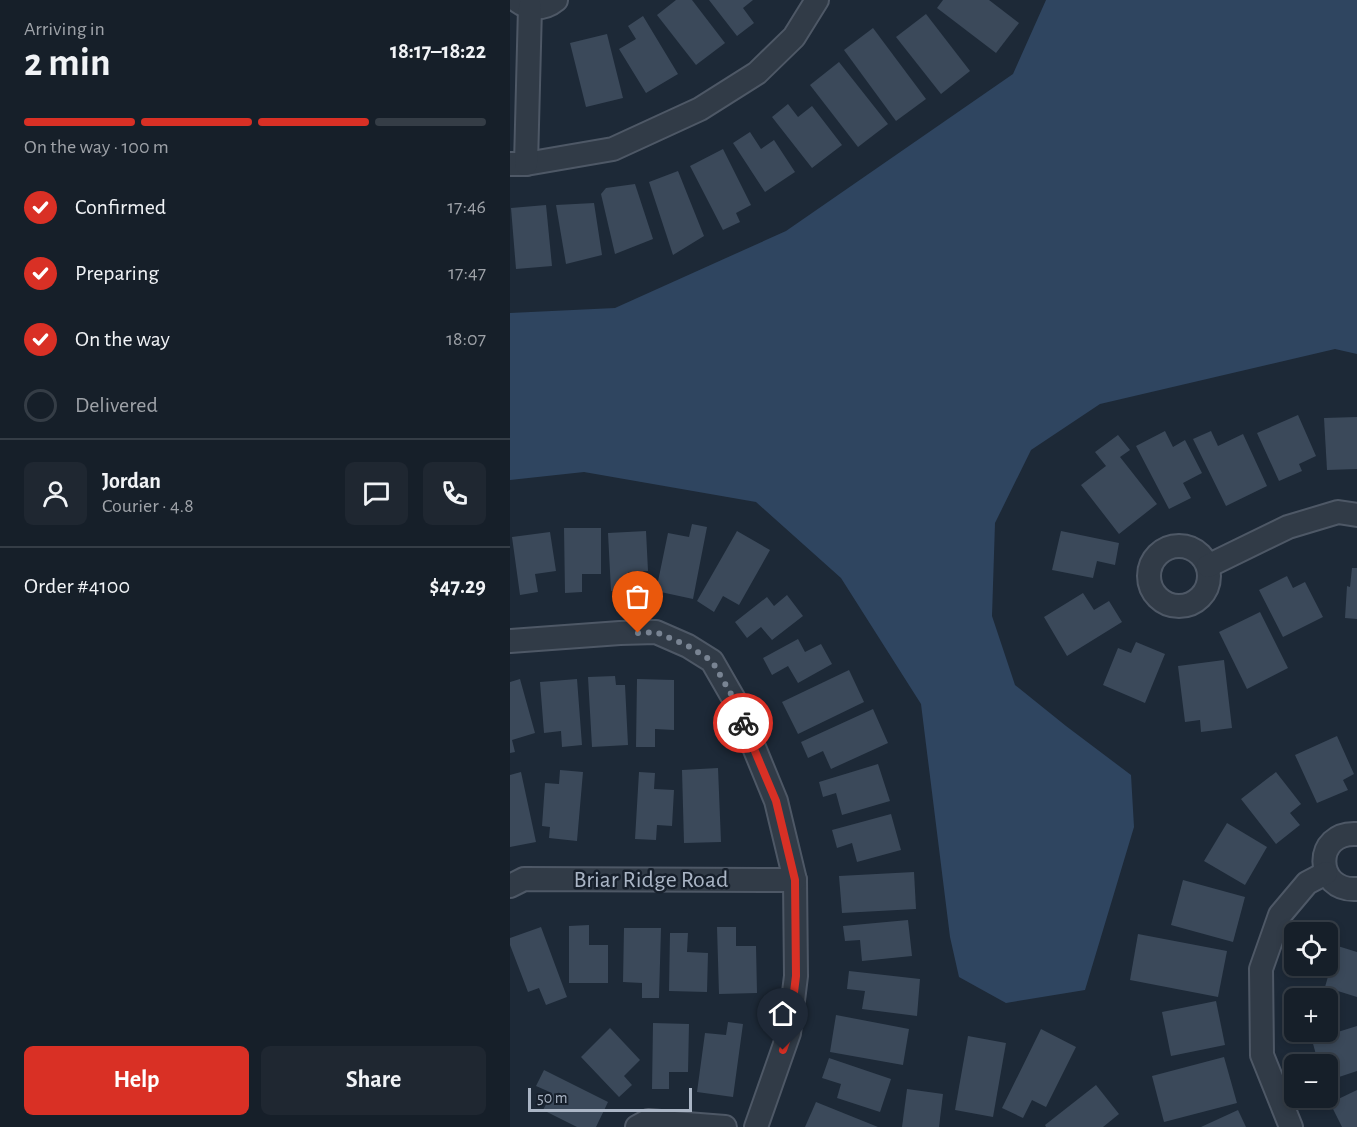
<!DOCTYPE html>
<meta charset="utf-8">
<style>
body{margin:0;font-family:"Alegreya Sans",sans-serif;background:#1f2731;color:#f1f3f6;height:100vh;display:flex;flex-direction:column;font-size:22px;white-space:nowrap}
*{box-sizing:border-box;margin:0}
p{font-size:20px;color:#9ea2a8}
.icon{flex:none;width:33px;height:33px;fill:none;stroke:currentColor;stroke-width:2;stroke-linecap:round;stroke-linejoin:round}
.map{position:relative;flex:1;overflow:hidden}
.sheet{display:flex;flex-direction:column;background:#161f29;width:510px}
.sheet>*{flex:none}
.controls{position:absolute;left:774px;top:922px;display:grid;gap:12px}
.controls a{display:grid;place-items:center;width:54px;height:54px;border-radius:9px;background:#161f29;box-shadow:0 3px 9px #0003,0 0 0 2px #353d46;font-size:30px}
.scale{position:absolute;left:18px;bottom:15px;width:164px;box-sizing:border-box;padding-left:6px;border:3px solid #aab5c5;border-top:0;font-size:16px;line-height:21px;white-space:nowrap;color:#aab5c5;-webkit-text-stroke:4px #17202c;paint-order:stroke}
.pin{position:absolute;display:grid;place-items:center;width:51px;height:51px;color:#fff;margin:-62px -26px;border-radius:50% 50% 50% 0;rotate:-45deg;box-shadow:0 0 6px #0007}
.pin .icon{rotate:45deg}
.courier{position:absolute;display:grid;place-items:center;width:60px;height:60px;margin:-30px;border:4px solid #d93025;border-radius:50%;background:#fff;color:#222;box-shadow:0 2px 8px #0007}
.overview em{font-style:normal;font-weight:700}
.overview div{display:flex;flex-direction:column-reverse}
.overview{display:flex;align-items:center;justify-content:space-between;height:102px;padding:0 24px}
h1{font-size:39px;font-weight:700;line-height:45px}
.bar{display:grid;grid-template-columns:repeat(4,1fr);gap:9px 6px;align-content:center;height:72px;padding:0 24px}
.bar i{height:8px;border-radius:4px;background:#353d46}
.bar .selected{background:#d93025}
.bar p{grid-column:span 4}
.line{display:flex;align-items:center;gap:15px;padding:0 24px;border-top:2px solid #353d46}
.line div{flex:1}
.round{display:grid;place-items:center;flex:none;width:63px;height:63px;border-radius:9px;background:#1f2731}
ol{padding:0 24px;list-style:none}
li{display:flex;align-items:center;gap:18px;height:66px}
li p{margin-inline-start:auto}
li .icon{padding:6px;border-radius:50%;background:#d93025;color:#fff;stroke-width:4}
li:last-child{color:#9ea2a8}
li i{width:33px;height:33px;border:3px solid #353d46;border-radius:50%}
.action{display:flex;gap:12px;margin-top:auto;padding:12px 24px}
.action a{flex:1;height:69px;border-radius:9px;background:#d93025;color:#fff;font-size:24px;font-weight:700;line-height:69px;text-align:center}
.action a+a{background:#1f2731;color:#f1f3f6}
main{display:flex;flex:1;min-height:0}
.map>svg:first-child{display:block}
.water{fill:#2f4560}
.building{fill:#3b495a}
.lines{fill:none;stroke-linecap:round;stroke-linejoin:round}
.minor-casing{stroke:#4e5866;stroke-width:26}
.minor{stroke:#313b47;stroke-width:22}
.done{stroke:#798493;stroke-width:6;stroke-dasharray:0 10.8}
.route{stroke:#d93025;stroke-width:8}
.labels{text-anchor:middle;stroke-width:5;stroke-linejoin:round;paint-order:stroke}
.street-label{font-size:24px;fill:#aab5c5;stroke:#17202c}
</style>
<main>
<section class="sheet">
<div class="overview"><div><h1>2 min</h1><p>Arriving in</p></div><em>18:17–18:22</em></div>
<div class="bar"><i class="selected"></i><i class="selected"></i><i class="selected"></i><i></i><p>On the way · 100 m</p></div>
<ol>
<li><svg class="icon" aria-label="check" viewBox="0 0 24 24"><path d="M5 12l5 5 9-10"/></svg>Confirmed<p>17:46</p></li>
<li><svg class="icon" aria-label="check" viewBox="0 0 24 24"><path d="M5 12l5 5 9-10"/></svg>Preparing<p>17:47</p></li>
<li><svg class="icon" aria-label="check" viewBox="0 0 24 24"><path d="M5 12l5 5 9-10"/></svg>On the way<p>18:07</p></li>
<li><i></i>Delivered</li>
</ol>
<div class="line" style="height:108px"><a class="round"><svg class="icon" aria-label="person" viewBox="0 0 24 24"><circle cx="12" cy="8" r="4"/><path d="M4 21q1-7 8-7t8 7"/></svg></a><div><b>Jordan</b><p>Courier · 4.8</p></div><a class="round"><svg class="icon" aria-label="chat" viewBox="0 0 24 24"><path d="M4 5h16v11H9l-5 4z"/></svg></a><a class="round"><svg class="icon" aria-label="phone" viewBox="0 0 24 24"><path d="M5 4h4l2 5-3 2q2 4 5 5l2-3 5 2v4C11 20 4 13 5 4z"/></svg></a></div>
<div class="line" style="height:78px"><div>Order #4100</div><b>$47.29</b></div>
<div class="action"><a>Help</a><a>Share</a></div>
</section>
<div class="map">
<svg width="847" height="1127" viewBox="0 0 847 1127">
<rect width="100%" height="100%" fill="#1d2937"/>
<!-- water -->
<path class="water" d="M536 0H847V354L825 349 590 404 521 450 485 523 482 616 505 685 556 726 621 775 624 827 575 990 496 1003 449 977 440 937 411 704 331 578 246 502 74 472 0 480V313L105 308 276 231 503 74Z"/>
<!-- building -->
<g class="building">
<path d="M166 0H182L215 43 186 65 147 15Z"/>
<path d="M199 0H243L233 8 244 23 227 36Z"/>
<path d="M433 0H479L509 23 486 53 427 8Z"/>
<path d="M416 14 460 71 431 94 386 37Z"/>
<path d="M133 16 168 74 136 93 109 49 126 39 118 26Z"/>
<path d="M363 28 416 99 386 121 334 50Z"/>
<path d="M97 34 113 98 76 107 60 43Z"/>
<path d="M329 62 378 124 348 147 300 85Z"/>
<path d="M278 104 288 117 302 106 332 145 302 168 262 117Z"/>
<path d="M240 132 251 149 264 140 285 172 255 192 223 143Z"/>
<path d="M213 149 241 205 226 213 230 222 213 230 180 166Z"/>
<path d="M168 171 194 236 163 255 139 182Z"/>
<path d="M125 184 143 239 105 254 91 194 96 188Z"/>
<path d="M84 203 92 255 56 264 46 205Z"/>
<path d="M36 205 42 266 6 269 1 208Z"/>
<path d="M788 415 806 456 789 464 792 471 769 481 747 433Z"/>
<path d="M847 417V469L817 470 814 418Z"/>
<path d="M655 431 663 447 675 440 692 473 673 483 681 498 659 509 626 446Z"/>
<path d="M701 431 708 446 733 434 757 486 716 506 683 439Z"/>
<path d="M608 435 620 450 610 457 647 504 609 534 571 485 596 466 585 452Z"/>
<path d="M182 524 197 527 183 599 146 591 158 533 179 537Z"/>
<path d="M54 528H91V574H72V592L55 593Z"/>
<path d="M136 531 138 571 118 572 119 590 101 591 98 533Z"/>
<path d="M227 531 260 550 229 605 213 596 204 612 187 601Z"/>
<path d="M551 531 609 543 605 565 587 561 583 578 542 570Z"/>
<path d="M40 532 46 571 25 574 28 592 10 595 2 537Z"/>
<path d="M842 568H847V619L835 618 837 586 840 587Z"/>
<path d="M777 576 783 588 795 582 813 617 773 637 749 590Z"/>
<path d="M573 593 584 610 599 601 612 622 557 656 534 617Z"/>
<path d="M277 595 293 616 262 640 251 627 237 638 225 622 257 597 264 606Z"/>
<path d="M750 612 778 668 737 689 709 632Z"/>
<path d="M288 639 295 652 311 644 322 664 288 683 278 666 262 675 253 658Z"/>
<path d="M626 642 655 654 635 703 593 685 608 648 621 653Z"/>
<path d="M714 660 722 728 691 732 690 720 675 722 668 666Z"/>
<path d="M339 670 354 702 288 734 272 702Z"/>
<path d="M105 676 106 685H115L118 745 82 747 78 677Z"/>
<path d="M10 679 25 733 2 740 5 752 0 753V682Z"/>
<path d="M67 679 72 745 52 747 51 731 34 733 30 682Z"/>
<path d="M127 679 164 680V730L145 729V747H126Z"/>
<path d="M363 709 378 743 321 769 313 751 298 758 291 742Z"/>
<path d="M827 736 844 774 833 780 838 790 807 803 785 755Z"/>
<path d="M368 764 380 801 332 815 326 793 313 797 309 782Z"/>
<path d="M208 768 211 842 174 843 172 770Z"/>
<path d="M50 770 73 772 67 841 39 838 40 827 32 826 35 783 49 784Z"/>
<path d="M11 772 26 842 0 847V775Z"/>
<path d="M129 772 145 773 144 789 164 790 162 826 147 825 146 840 125 839Z"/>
<path d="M766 772 791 804 780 813 790 825 766 844 731 799Z"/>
<path d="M381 814 391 850 347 862 342 843 327 848 322 830Z"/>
<path d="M717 823 757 847 735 885 694 861Z"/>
<path d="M404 872 406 909 332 913 329 876Z"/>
<path d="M673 880 735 897 723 942 661 925Z"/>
<path d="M398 920 402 956 352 961 350 940 335 941 333 926Z"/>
<path d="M79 925V945H98V983H59V926Z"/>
<path d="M31 927 57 997 36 1005 29 988 18 992 0 945V938Z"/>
<path d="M207 927H226V946H246L247 993 209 994Z"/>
<path d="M114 928H151L149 998H132V983L113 982Z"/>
<path d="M160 933H178L177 952 198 953 197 992 159 991Z"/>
<path d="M628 934 717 951 708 997 620 980Z"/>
<path d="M818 943 847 952V997L815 987 819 973 803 968 804 966H818Z"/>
<path d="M339 971 410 979 407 1016 352 1009 355 991 337 989Z"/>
<path d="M706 1001 715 1045 661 1056 652 1012Z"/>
<path d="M326 1015 399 1029 393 1065 320 1052Z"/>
<path d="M218 1022 233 1024 223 1097 187 1092 195 1033 216 1035Z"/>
<path d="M143 1023 179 1024 178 1072H159V1089H142Z"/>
<path d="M847 1026V1071L829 1077 823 1058 808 1062 802 1040Z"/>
<path d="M100 1028 130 1060 114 1076 122 1085 109 1097 71 1057Z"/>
<path d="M531 1029 566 1047 536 1107 522 1100 513 1118 492 1108Z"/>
<path d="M458 1036 496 1043 483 1117 445 1110Z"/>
<path d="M714 1057 727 1103 654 1122 642 1076Z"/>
<path d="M319 1058 381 1079 370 1112 327 1098 331 1084 312 1078Z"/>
<path d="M34 1070 98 1102 86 1127H67L33 1110 42 1093 26 1086Z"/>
<path d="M586 1085 609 1114 593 1127H536L535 1125Z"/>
<path d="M397 1089 433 1094 429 1127H392Z"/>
<path d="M847 1090V1127H832L820 1103Z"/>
<path d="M306 1102 368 1127H295Z"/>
<path d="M728 1110 736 1127H691Z"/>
</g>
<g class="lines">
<defs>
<g id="minor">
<path d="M6 0C18 10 34 10 46 0"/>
<path d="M0 164H16L103 149 190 109 247 73 284 37 307 0"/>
<path d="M16 164 20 7"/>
<circle cx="669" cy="576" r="30"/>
<path d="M698 566 778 527 828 512 847 515"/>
<path d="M0 641 110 633 146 632 178 646 202 661 225 701 266 801 285 880 286 976 279 1033 246 1127"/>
<path d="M847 834C803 831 804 892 847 889"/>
<path d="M0 886 14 879 285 880"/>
<path d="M127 1127 138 1121 215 1127"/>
<path d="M781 1127 752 1055 751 969 770 915 797 883 816 873"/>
</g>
</defs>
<!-- minor casing -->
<use href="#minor" class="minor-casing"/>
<!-- minor -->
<use href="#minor" class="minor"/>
</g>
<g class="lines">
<!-- done -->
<path class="done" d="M128 633 146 632 178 646 202 661 225 701 233 723"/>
<!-- route -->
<path class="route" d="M233 723 266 801 285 880 286 976 279 1033 273 1050"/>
</g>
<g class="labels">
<!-- street labels -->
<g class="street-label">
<text x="141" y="887">Briar Ridge Road</text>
</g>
</g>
</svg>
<div class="controls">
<a><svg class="icon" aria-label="locate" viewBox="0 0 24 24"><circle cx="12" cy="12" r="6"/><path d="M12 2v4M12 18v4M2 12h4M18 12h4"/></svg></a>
<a>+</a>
<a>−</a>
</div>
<div class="scale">50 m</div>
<div class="pin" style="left:128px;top:633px;background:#ea580c"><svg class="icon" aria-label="bag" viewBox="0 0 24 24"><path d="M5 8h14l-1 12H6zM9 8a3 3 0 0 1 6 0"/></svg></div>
<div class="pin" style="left:273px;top:1050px;background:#1f2937"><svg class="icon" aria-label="home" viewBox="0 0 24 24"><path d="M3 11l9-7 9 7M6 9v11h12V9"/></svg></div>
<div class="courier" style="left:233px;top:723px"><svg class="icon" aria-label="bike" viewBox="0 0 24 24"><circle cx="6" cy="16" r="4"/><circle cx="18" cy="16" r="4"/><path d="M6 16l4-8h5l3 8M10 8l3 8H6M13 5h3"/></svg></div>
</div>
</main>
